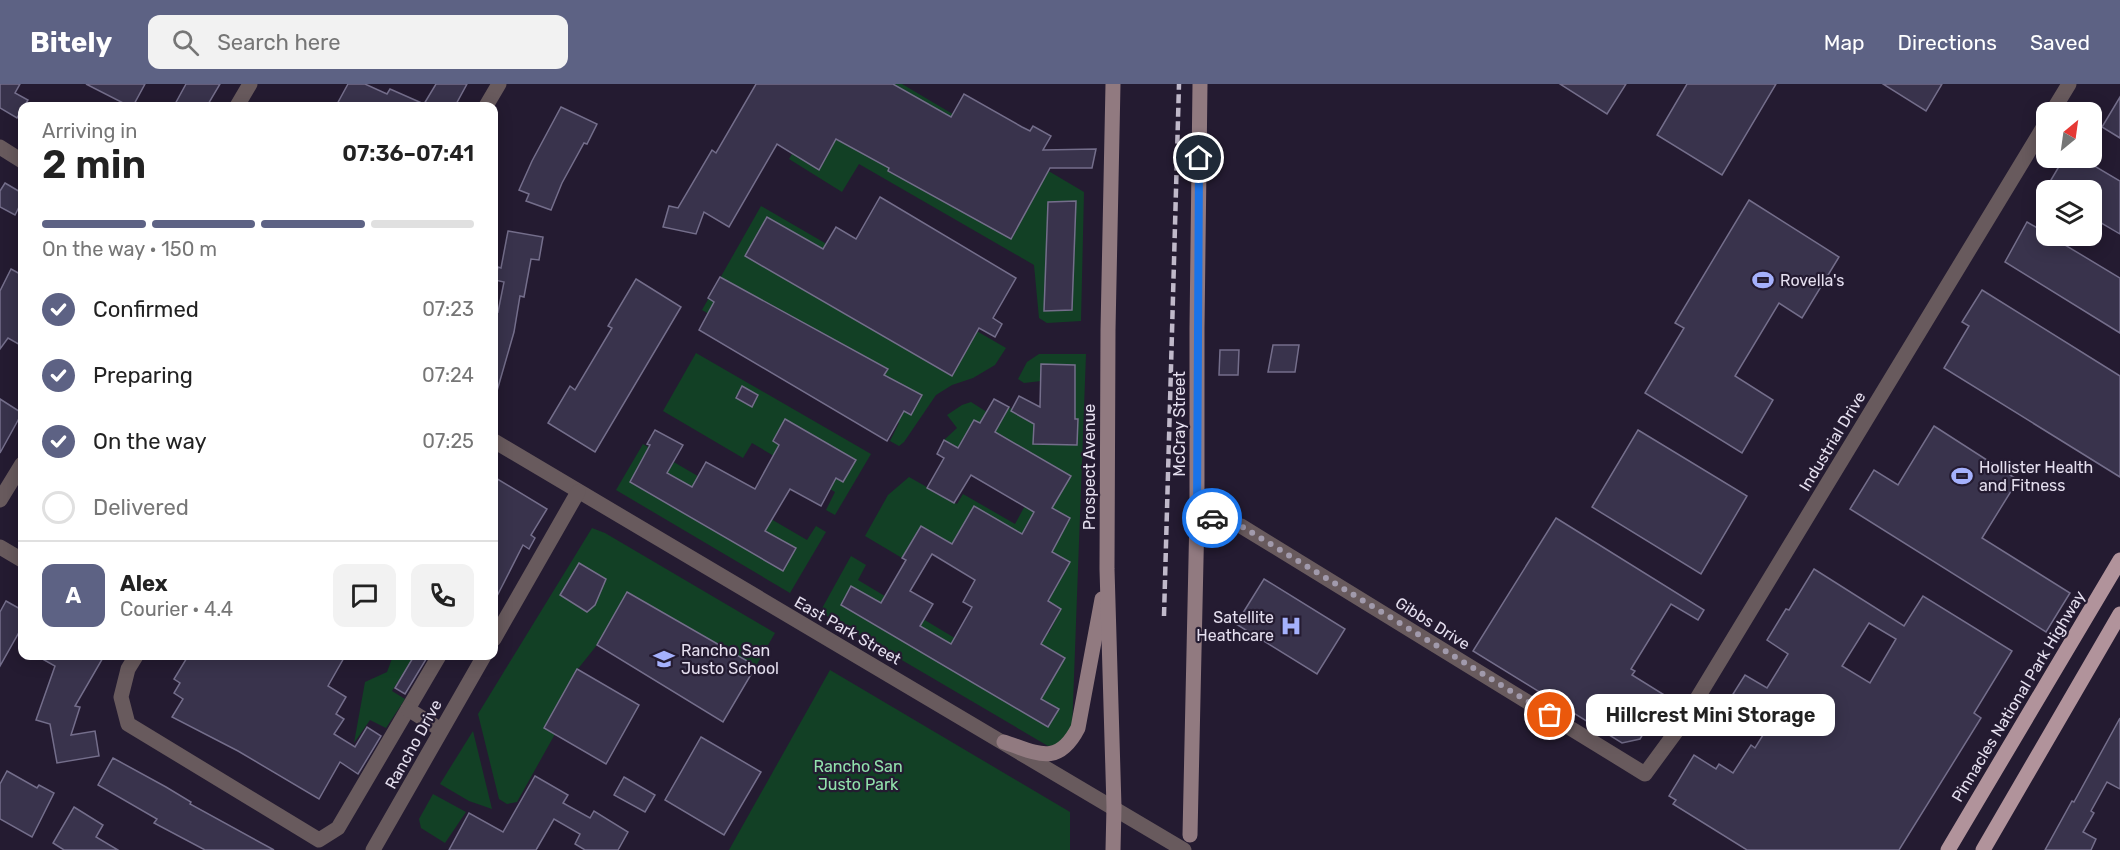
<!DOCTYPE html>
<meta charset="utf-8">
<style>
body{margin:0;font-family:Rubik,sans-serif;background:#f2f2f2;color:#222;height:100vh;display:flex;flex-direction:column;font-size:22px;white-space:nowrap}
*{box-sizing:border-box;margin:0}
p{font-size:20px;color:#767676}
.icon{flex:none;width:33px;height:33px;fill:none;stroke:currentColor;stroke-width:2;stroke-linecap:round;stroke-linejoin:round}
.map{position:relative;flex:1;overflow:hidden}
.sheet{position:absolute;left:18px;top:18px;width:480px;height:558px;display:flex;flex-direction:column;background:#fff;border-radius:12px;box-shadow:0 3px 15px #0003}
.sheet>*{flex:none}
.needle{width:39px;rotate:29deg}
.controls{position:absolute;left:2036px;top:18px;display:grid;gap:12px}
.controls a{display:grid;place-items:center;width:66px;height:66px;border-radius:12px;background:#fff;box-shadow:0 3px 15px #0003;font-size:30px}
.pin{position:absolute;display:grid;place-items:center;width:51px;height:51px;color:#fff;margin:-26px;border:3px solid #fff;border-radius:50%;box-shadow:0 2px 6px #0007}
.courier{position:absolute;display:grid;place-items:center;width:60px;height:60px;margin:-30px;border:4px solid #1a73e8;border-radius:50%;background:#fff;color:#222;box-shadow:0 2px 8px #0007}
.bubble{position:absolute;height:42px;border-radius:12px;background:#fff;box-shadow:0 3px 15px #0003;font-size:20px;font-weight:600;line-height:42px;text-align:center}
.overview em{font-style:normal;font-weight:600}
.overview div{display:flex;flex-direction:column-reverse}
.overview{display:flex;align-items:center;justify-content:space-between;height:102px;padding:0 24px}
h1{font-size:39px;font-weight:600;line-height:45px}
.bar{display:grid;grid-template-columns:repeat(4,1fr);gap:9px 6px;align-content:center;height:72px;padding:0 24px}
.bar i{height:8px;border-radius:4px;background:#e0e0e0}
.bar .current{background:#5d6284}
.bar p{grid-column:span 4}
.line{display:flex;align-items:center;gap:15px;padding:0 24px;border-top:2px solid #e0e0e0}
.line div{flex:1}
.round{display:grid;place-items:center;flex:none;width:63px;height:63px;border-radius:12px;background:#f2f2f2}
ol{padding:0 24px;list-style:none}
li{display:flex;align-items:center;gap:18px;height:66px}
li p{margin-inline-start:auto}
li .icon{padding:6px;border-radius:50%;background:#5d6284;color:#fff;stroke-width:4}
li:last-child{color:#767676}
li i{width:33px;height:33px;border:3px solid #e0e0e0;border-radius:50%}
header{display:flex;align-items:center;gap:36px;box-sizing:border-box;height:84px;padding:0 30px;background:#5d6284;color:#fff}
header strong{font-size:28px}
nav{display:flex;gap:33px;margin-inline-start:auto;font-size:21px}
.search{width:420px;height:54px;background:#f2f2f2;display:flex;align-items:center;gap:15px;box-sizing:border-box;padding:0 21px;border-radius:12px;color:#767676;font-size:22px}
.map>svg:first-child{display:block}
.green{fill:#124025}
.building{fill:#39334c;stroke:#746e8b;stroke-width:1.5;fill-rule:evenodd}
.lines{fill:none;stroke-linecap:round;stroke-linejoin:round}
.street{stroke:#685a5d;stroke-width:15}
.secondary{stroke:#917a80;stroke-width:15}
.primary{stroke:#b1939b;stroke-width:15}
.rail{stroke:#c0b9ca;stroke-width:4.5;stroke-dasharray:9 4.5;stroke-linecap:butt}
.done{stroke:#a19aac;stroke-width:6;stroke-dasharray:0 10.8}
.route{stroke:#1a73e8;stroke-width:8}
.labels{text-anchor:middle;stroke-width:4.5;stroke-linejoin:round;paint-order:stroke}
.poi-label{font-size:16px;fill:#e5dfef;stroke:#241b31;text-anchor:start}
.street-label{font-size:16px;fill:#e5dfef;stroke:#241b31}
.park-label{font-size:16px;fill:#91e2ac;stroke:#241b31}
</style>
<header>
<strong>Bitely</strong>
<div class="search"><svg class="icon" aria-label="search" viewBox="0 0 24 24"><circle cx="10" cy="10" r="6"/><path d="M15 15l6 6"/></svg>Search here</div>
<nav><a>Map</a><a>Directions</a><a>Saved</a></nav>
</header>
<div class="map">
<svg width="2120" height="766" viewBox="0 0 2120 766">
<rect width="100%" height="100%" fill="#241b31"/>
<!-- green -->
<g class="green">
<path d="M831 0H902L1084 108 1081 237 1047 239 1039 234 1034 181 859 80 842 108 789 75Z"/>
<path d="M761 122 1006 264 995 281 973 294 952 301 936 311 904 358 899 362 890 357 899 339 702 226Z"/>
<path d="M696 269 871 370 835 431 826 426 835 408 752 359 743 374 663 327Z"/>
<path d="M1039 270H1086L1072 646 1056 661 1048 662 820 528 851 472 866 481 858 496 1003 583 1029 538 1049 549 1061 525 921 442 902 474 865 452 888 411 909 393 957 420 963 410 1015 440 1033 407 944 356 957 344 947 331 962 321 971 318 1001 337 1009 323 1012 325V328L1034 340V360L1077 361 1078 335 1037 334 1075 326V281L1041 280V297L1024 299 1018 295 1027 278Z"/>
<path d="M643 360 807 456 816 442 826 448 790 509 616 406Z"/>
<path d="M592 444 605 449 775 549 756 582 627 509 597 561 577 586 544 644 555 650 517 718 507 720 499 715 478 630Z"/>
<path d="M393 572H414L392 607 405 615 386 644 370 636 354 659 365 598 387 588Z"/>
<path d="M830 586 1070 728V766H729Z"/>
<path d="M473 647 492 725 469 717 440 700Z"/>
<path d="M433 710 466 728 445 759 421 744 419 735Z"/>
</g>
<!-- building -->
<g class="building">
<path d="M0 0H20L15 9 28 16 17 34 0 24Z"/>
<path d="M86 0H145L133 22H129Z"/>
<path d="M186 0H220L207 22H174Z"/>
<path d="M348 0H365L387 10 390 5 424 20 436 0H467L455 22H336Z"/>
<path d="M756 0H893L951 33 964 10 1022 43 1030 47 1033 42 1051 52 1043 66 1096 65 1092 84H1050L1011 155 888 87 889 84 836 55 819 86 777 60 729 143 704 128 696 150 663 143 669 122 678 124 712 66 716 69Z"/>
<path d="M1560 0H1626L1607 30Z"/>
<path d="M1687 0H1776L1722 91 1657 51Z"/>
<path d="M1883 0H1942L1926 27Z"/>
<path d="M2120 13V54L2102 43Z"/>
<path d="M561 23 597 40 587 60 584 59 562 99 551 126 526 117 529 110 519 106 532 77Z"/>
<path d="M2064 74H2081L2120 97V150L2091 133V106H2045Z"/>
<path d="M5 99 22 109V117L15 131 0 123V107Z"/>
<path d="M880 113 1016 194 993 234 1002 240 995 253 979 244 952 292 745 172 767 133 823 165 836 143 856 155Z"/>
<path d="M1749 116 1839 173 1802 234 1779 219 1735 292 1773 316 1742 369 1645 309 1684 244 1675 239Z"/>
<path d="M1076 117 1072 226 1044 227 1048 118Z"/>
<path d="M2027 138 2046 149V152H2050L2120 194V249L2005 178Z"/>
<path d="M508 147 543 153 539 176 531 175 524 213 520 212 514 248 497 307 494 306V227L498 228 504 198 495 196 498 183 501 184Z"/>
<path d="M11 185 22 191V262L8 254 0 265V207Z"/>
<path d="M720 193 888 285 884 291 922 311 911 331 904 327 887 357 699 246 714 218 708 214Z"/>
<path d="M636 195 681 223 595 368 548 339 570 302 575 306 612 244 608 242Z"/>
<path d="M1982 206 2120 292V393L1944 284 1969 242 1962 238Z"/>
<path d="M1273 261H1299L1295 288H1268Z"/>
<path d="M1220 266H1239L1238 291H1219Z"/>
<path d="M1041 280 1075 281V335H1078L1077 361 1033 360 1034 340 1011 327 1019 312 1040 323Z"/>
<path d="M742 302 758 311 752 323 736 314Z"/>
<path d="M0 315 22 329 0 369Z"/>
<path d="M994 315 1009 323 995 348 1071 392 1052 424 1070 434 1052 468 1070 478 1048 517 1061 525 1041 560 1065 574 1041 615 1059 625 1048 643 841 521 851 502 881 519 906 476 902 474 921 442 952 460 974 422 1022 450 1034 428 971 391 954 419 927 404 944 374 937 370 944 356 958 364 974 336 980 339ZM932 470 975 496 963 518 972 523 951 560 920 542 933 520 910 507Z"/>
<path d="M785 335 856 376 843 398 836 394 821 422 790 405 765 447 796 464 783 487 630 398 650 361 647 360 655 346 683 361 667 389 692 403 706 378 755 405 779 361 773 357Z"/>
<path d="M1934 342 2018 396 1982 454 2070 509 2046 548 1850 425 1874 386 1898 401Z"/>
<path d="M1638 346 1747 412 1701 490 1592 423Z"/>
<path d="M494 393 547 425 531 451 535 454 529 465 523 461 494 518Z"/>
<path d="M1556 434 1704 526 1698 536 1671 520 1631 585 1635 587 1632 591 1666 612 1640 655 1622 659 1473 567Z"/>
<path d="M579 479 606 495 595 521 587 528 560 511Z"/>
<path d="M1814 485 1904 542 1923 512 2012 567 1974 629 1981 634 1899 766H1747L1673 720 1676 716 1669 712 1694 671 1716 685 1719 680 1733 689 1751 661 1755 664 1773 635 1733 610 1745 591 1767 604 1788 570 1767 556 1786 525 1789 526ZM1869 539 1896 555 1870 599 1842 582Z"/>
<path d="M1264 495 1345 545 1317 590 1236 540Z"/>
<path d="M627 508 756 582 723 638 597 561Z"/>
<path d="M6 517 22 526V543L0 582V528Z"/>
<path d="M37 572H104L75 622 80 623 71 651 95 647 99 672 57 679 50 640 36 636 55 582Z"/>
<path d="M188 572H345L328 602 346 613 336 630 344 635 334 650 355 663 367 643 381 652 358 690 340 678 319 715 238 667 172 633 183 615 174 609 180 599 174 595Z"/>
<path d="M414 572H428L405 610 395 604Z"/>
<path d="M577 585 639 621 606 680 544 644Z"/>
<path d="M2120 634V705L2107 698 2091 727 2094 729 2083 748 2096 755 2091 766H2045L2072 717 2074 718Z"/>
<path d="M701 653 761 688 724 751 665 716Z"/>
<path d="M113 674 166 703 191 718 190 720 274 766H205L154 739 157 735 98 701Z"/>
<path d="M7 687 37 704 39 701 54 709 32 753 0 735V700Z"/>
<path d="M535 692 568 711 563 719 590 734 594 727 628 748 618 766H585L575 760 580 750 554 735 536 766H449L469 729 503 748Z"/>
<path d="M624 693 655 711 645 728 614 711Z"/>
<path d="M74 723 103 741 96 753 118 766H64L53 759Z"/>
</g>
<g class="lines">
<!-- street -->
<g class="street">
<path d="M237 22 250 0"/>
<path d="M486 22 499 0"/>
<path d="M2052 28 2069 0"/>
<path d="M0 63 22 77"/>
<path d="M494 357 1184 766"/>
<path d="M0 416 22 380"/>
<path d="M1197 430 1241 442 1645 690 1681 641 2046 39"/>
<path d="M0 463 22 476"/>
<path d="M494 555 578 408"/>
<path d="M136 572 128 585 121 613 128 640 319 756 338 744 439 572"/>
<path d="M408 625 441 646"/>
<path d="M373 766 484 572"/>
</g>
<!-- secondary -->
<g class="secondary">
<path d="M1004 658C1037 669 1058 683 1078 644L1102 515"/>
<path d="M1190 751 1197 430V244L1200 0"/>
<path d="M1113 766 1114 723 1107 485 1108 246 1113 0"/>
</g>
<!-- primary -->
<g class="primary">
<path d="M1948 766 2120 476"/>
<path d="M1983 766 2120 530"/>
</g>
<!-- rail -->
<path class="rail" d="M1164 532 1179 0"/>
</g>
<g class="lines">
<!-- done -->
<path class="done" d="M1212 434 1241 442 1550 631"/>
<!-- route -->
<path class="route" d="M1199 74 1197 430 1212 434"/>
</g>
<!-- icons -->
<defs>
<symbol id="stadium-bare" viewBox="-9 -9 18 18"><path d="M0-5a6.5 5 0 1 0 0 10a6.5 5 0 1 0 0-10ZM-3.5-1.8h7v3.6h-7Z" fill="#a5b1fc" stroke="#241b31" stroke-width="2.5" paint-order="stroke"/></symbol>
<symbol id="hospital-bare" viewBox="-9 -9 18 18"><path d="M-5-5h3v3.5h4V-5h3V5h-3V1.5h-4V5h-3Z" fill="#a5b1fc" stroke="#241b31" stroke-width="2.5" paint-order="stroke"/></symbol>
<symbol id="school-bare" viewBox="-9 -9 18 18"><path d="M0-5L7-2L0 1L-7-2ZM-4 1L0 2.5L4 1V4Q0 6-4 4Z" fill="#a5b1fc" stroke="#241b31" stroke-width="2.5" paint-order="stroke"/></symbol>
</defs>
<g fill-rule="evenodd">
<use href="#stadium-bare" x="1748" y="181" width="30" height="30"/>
<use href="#stadium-bare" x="1947" y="377" width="30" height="30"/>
<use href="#hospital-bare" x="1276" y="527" width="30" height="30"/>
<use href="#school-bare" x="649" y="560" width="30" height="30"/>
</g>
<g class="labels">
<!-- poi labels -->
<g class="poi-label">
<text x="1780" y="202">Rovella's</text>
<text x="1979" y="389">Hollister Health<tspan x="1979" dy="18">and Fitness</tspan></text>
<text x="1274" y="539" text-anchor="end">Satellite<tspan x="1274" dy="18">Heathcare</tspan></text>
<text x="681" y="572">Rancho San<tspan x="681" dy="18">Justo School</tspan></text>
</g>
<!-- street labels -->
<g class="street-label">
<text transform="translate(1179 340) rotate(-90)" y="6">McCray Street</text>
<text transform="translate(1832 357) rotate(-59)" y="6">Industrial Drive</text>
<text transform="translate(1089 383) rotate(-90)" y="6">Prospect Avenue</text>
<text transform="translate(1433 539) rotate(32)" y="6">Gibbs Drive</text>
<text transform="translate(848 546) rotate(30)" y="6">East Park Street</text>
<text transform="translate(2018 612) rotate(-59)" y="6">Pinnacles National Park Highway</text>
<text transform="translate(413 660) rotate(-61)" y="6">Rancho Drive</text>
</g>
<!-- park labels -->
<g class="park-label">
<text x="858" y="688">Rancho San<tspan x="858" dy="18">Justo Park</tspan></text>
</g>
</g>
</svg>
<div class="controls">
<a><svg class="needle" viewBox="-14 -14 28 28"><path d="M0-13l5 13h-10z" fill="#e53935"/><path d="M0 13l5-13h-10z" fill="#767676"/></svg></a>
<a><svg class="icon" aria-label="layers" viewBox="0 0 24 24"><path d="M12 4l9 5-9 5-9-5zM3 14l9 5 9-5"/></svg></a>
</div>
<div class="pin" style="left:1550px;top:631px;background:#ea580c"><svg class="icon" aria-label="bag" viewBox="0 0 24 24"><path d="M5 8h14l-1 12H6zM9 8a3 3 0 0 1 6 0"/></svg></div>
<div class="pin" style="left:1199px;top:74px;background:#1f2937"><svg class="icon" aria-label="home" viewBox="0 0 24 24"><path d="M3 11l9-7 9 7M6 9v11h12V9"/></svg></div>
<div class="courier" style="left:1212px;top:434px"><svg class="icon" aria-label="car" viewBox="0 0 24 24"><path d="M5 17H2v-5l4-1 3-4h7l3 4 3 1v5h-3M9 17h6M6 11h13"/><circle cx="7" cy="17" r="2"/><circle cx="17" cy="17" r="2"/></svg></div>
<div class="bubble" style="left:1586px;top:610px;width:249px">Hillcrest Mini Storage</div>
<section class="sheet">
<div class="overview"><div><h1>2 min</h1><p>Arriving in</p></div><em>07:36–07:41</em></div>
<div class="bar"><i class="current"></i><i class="current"></i><i class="current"></i><i></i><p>On the way · 150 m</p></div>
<ol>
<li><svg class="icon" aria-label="check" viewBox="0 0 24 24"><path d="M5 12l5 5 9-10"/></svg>Confirmed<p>07:23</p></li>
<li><svg class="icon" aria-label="check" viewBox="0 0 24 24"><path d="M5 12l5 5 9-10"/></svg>Preparing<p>07:24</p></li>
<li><svg class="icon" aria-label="check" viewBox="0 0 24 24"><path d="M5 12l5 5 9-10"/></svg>On the way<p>07:25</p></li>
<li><i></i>Delivered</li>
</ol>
<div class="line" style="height:108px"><b class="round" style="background:#5d6284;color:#fff">A</b><div><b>Alex</b><p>Courier · 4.4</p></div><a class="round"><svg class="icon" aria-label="chat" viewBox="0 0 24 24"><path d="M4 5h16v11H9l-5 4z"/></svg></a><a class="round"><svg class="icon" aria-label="phone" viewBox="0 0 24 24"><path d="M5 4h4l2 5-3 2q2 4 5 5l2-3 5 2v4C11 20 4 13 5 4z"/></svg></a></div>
</section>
</div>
